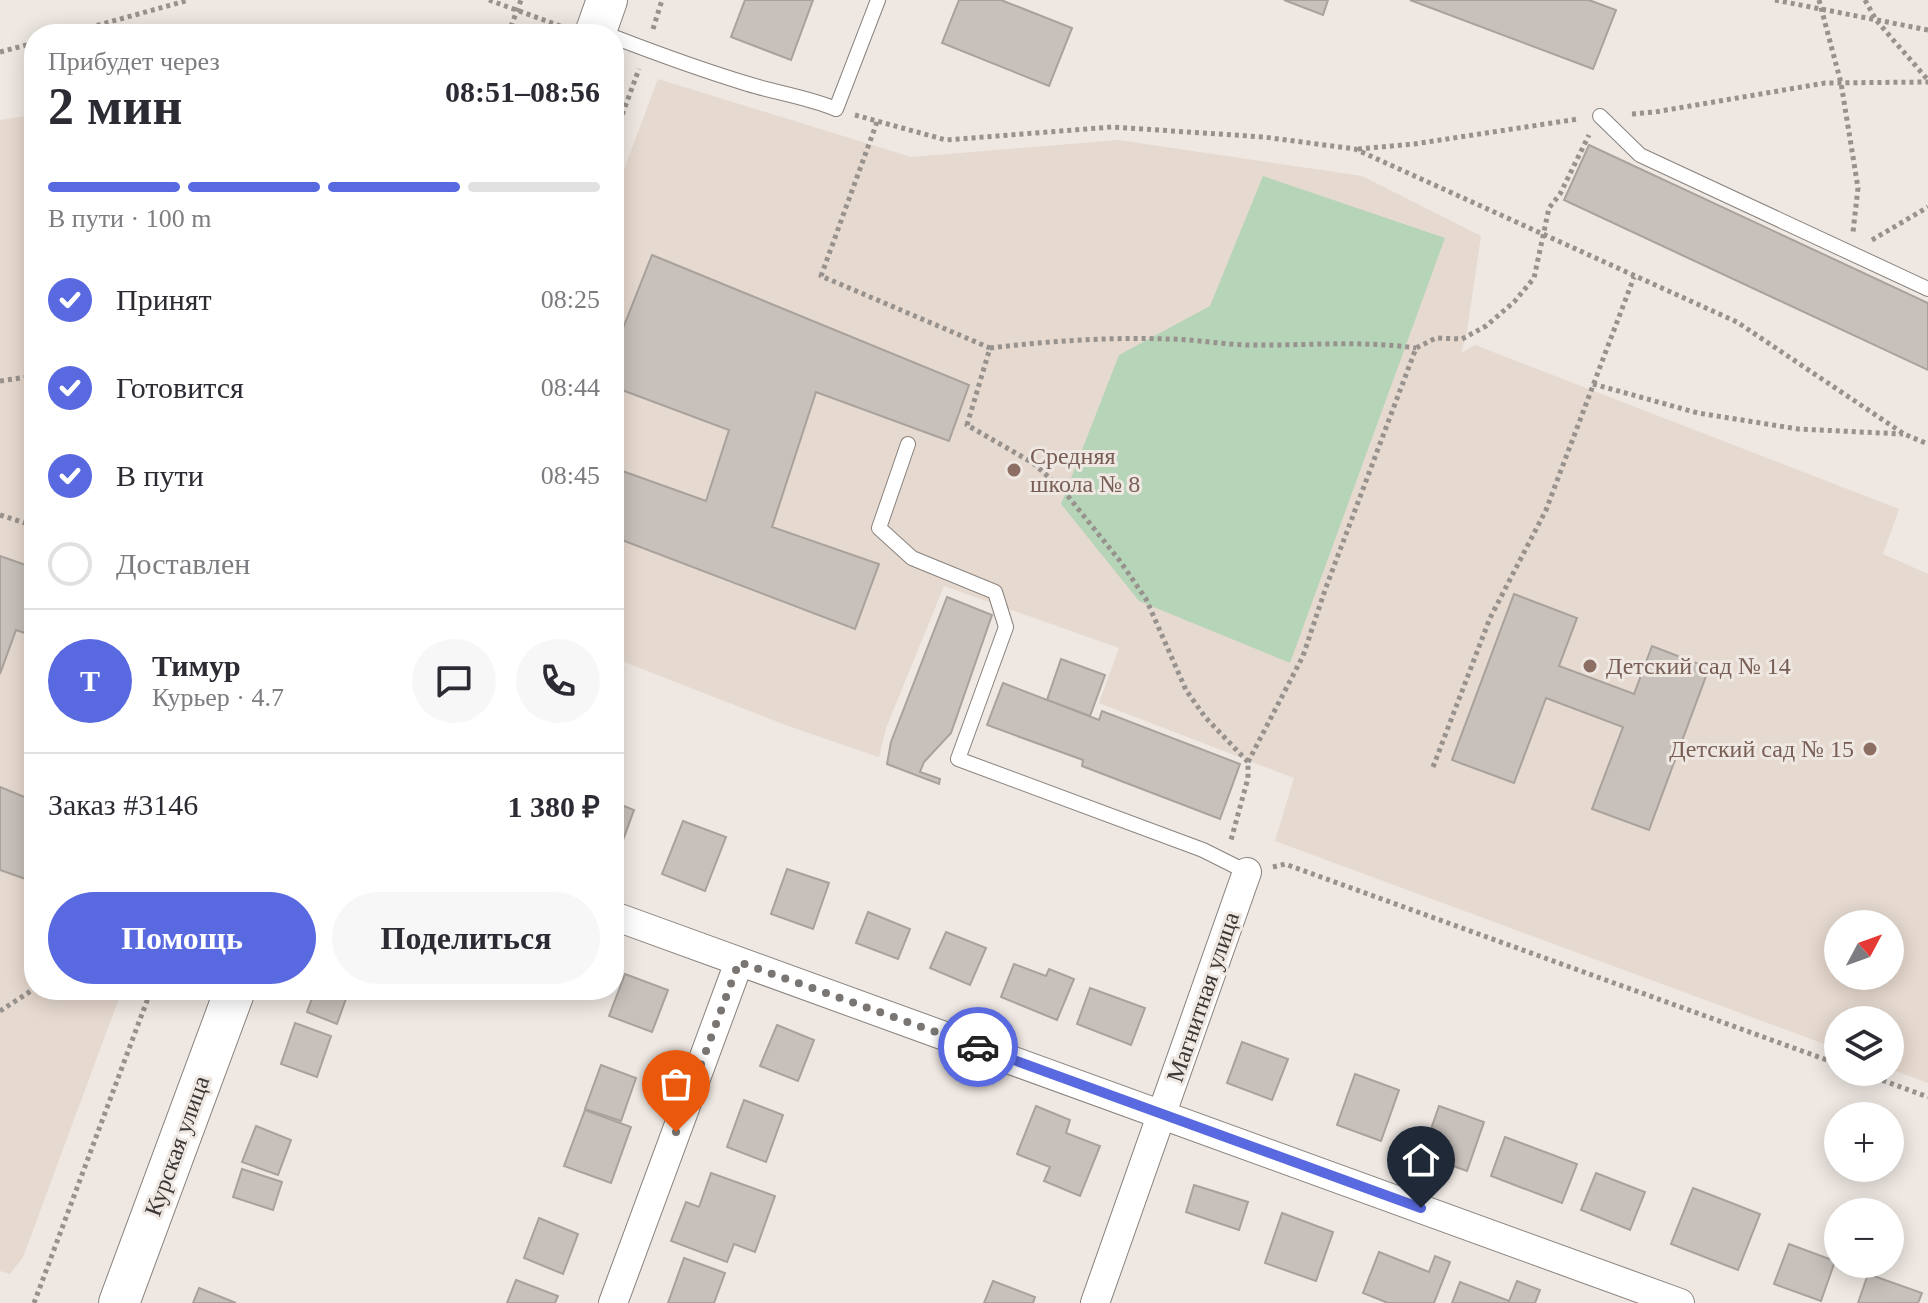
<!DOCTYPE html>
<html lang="ru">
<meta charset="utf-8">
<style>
body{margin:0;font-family:Georgia,serif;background:#f7f7f7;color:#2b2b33;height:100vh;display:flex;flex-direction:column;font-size:30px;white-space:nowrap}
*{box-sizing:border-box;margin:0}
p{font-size:26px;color:#7c7c81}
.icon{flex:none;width:44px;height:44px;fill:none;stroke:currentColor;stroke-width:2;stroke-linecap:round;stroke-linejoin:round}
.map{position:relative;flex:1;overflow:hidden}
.drawer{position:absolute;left:24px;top:24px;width:600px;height:976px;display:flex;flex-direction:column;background:#fff;border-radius:32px;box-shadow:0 4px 20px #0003}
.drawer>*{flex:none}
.needle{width:52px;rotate:49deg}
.fabs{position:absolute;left:1824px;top:910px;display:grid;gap:16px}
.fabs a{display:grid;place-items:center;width:80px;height:80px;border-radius:50%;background:#fff;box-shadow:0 4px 20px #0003;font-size:40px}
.pin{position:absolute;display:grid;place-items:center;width:68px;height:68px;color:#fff;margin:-82px -34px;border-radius:50% 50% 50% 0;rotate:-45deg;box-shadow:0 0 8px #0007}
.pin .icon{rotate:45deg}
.courier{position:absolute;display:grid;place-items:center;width:80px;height:80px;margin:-40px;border:6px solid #596ae1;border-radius:50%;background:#fff;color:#222;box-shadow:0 2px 10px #0007}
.headline em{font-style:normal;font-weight:700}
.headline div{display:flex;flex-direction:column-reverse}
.headline{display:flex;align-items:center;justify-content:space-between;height:136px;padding:0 24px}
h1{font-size:52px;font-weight:700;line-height:60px}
.bar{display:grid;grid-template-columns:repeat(4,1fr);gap:12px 8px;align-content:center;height:96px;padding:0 24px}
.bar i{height:10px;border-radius:6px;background:#e1e1e2}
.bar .selected{background:#596ae1}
.bar p{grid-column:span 4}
.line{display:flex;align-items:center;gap:20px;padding:0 24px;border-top:2px solid #e1e1e2}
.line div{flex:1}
.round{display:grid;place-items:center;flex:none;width:84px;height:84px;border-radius:42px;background:#f7f7f7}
ol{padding:0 24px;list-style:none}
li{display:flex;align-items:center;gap:24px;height:88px}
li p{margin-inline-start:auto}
li .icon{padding:8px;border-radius:50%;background:#596ae1;color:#fff;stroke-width:4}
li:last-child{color:#7c7c81}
li i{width:44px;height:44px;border:4px solid #e1e1e2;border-radius:50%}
.primary-button{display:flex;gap:16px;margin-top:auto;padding:16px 24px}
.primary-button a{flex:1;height:92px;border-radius:48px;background:#596ae1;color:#fff;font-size:32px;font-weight:700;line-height:92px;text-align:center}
.primary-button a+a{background:#f7f7f7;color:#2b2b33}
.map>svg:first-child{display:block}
.built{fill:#e6d9cf;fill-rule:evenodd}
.green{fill:#b6d4b7}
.building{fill:#c7c0bb;stroke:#a8a19c;stroke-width:2}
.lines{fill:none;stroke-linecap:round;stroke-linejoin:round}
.service-casing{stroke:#89827d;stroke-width:16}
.minor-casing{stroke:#89827d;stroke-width:30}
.secondary-casing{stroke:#89827d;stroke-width:42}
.path{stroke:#97928e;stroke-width:5;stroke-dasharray:4 4;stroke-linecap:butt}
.service{stroke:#fff;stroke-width:14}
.minor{stroke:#fff;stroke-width:28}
.secondary{stroke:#fff;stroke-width:40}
.done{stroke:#797572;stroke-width:8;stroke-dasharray:0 14.4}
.route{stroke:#596ae1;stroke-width:10}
.education-dot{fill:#8d6e63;stroke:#eee7e2;stroke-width:3}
.labels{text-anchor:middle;stroke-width:6;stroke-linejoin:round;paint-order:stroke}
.education-label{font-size:24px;fill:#785e54;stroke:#eee7e2;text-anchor:start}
.street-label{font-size:24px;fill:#3a3735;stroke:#eee7e2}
</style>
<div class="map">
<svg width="1928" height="1303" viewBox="0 0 1928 1303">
<rect width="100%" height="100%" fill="#eee7e2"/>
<!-- built -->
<g class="built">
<path d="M658 79 911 157 1118 140 1362 176 1481 236 1466 337 1461 353 1475 345 1899 509 1883 554 1928 574V1083L1890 1069V1020H1838V1049L1275 841 1294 778 1099 703 1119 648 944 586 886 728 879 757 791 727 614 658V196ZM1838 924H1890V976H1838Z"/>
<path d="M34 115V990H122L23 1257 10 1274 0 1271V120Z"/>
</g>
<!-- green -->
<path class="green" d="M1263 176 1445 238 1290 663 1139 601 1061 504 1119 355 1210 306Z"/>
<!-- building -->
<g class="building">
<path d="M745 0H813L791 60 731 37Z"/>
<path d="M959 0H1001L1072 28 1049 86 942 43Z"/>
<path d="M1284 0H1328L1323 15Z"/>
<path d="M1410 0H1589L1616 10 1593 69Z"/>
<path d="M1589 145 1928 303V370L1564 200Z"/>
<path d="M652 255 969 385 949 441 816 392 772 527 879 564 855 629 614 537V468L706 501 729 430 614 387V351Z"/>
<path d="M0 556 34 568V636L16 630 0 674Z"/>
<path d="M1514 594 1577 618 1559 666 1634 694 1652 646 1709 668 1649 830 1592 809 1623 727 1546 698 1514 783 1452 760Z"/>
<path d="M947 597 992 615 951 733 924 762 920 772 940 779 939 784 887 764 891 742Z"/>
<path d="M1061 659 1105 675 1090 716 1047 700Z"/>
<path d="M1003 683 1099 720 1102 711 1240 764 1220 819 1082 766 1083 760 987 725Z"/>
<path d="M0 787 34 801V882L0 870Z"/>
<path d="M614 802 634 810 616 859 614 858Z"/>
<path d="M683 821 726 837 705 891 662 874Z"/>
<path d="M787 869 829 883 813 929 771 914Z"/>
<path d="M868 912 910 929 898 959 856 943Z"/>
<path d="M946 932 986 948 970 985 930 968Z"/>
<path d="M1014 964 1046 976 1049 969 1074 979 1057 1020 1001 997Z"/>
<path d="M625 974 668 990 652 1032 609 1016Z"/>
<path d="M1090 988 1145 1008 1131 1045 1077 1024Z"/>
<path d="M315 990H349L337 1024 307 1012Z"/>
<path d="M295 1023 331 1036 317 1077 281 1064Z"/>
<path d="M777 1025 814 1040 798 1081 760 1066Z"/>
<path d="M1242 1042 1288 1059 1272 1100 1227 1083Z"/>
<path d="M601 1065 636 1078 621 1121 585 1109Z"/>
<path d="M1355 1074 1399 1090 1381 1141 1337 1125Z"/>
<path d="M744 1100 783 1115 766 1162 727 1147Z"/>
<path d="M1036 1106 1070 1120 1066 1133 1100 1146 1080 1196 1044 1181 1050 1167 1017 1154Z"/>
<path d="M1439 1106 1484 1122 1467 1171 1422 1155Z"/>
<path d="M585 1110 631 1127 611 1183 564 1166Z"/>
<path d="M256 1126 291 1140 278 1175 242 1162Z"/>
<path d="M1505 1137 1577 1164 1562 1203 1491 1176Z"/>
<path d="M242 1169 282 1182 273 1210 233 1197Z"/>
<path d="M711 1173 775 1196 755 1252 734 1244 727 1262 671 1241 686 1202 699 1207Z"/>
<path d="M1596 1173 1645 1192 1630 1230 1581 1210Z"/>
<path d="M1194 1185 1248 1202 1239 1230 1186 1212Z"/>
<path d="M1693 1188 1760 1214 1738 1270 1671 1244Z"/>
<path d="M1282 1213 1333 1232 1316 1281 1265 1263Z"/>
<path d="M539 1218 578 1234 563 1274 524 1258Z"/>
<path d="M1789 1244 1835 1261 1821 1301 1774 1284Z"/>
<path d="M1379 1252 1429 1272 1435 1256 1450 1262 1434 1303H1388L1363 1293Z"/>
<path d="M684 1258 725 1273 714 1303H668Z"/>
<path d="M1868 1274 1922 1293 1918 1303H1858Z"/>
<path d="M516 1280 558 1296 555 1303H507Z"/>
<path d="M993 1281 1035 1297 1033 1303H984Z"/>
<path d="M1517 1281 1540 1290 1535 1303H1452L1460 1282 1509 1301Z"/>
<path d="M199 1288 236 1303H193Z"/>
</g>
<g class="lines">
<defs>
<g id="service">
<path d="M614 37C658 54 702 70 748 84 777 93 807 97 836 109L878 0"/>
<path d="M1600 116 1640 155 1928 289"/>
<path d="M908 444 879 528 912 558 995 592 1006 627 958 759 1203 850 1247 872"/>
</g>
<g id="minor">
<path d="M614 916 1680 1303"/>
<path d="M613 1303 739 962"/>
<path d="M1095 1303 1247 872"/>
</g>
<g id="secondary">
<path d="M595 34 607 0"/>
<path d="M119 1303 235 990"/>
</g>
</defs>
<!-- service casing -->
<use href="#service" class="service-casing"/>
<!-- minor casing -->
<use href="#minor" class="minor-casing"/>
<!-- secondary casing -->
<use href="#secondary" class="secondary-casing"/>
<!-- path -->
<g class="path">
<path d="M489 0 563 27"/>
<path d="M1775 0 1928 30"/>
<path d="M1819 0 1841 83 1858 188 1853 232"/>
<path d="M1865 0 1876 20 1928 80"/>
<path d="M653 29 662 0"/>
<path d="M66 34 189 0"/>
<path d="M508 34 521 0"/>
<path d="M0 52 34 43"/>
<path d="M1632 114 1655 112 1825 83 1928 82"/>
<path d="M855 115 946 140 1112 127 1264 137 1355 149 1737 322 1904 434 1928 444"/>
<path d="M877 122 821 276 990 348 967 425 1033 463 1063 490 1120 561 1146 599 1186 690 1205 717 1248 762V778L1231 840"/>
<path d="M614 137 639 69"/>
<path d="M1358 149 1414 144 1578 119"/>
<path d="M1872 240 1928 207"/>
<path d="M990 348C1049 341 1108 337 1167 339 1193 339 1219 344 1246 345 1303 346 1359 340 1416 348"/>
<path d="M0 381 34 376"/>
<path d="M1593 384 1698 413 1798 429 1903 434"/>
<path d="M0 515 34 526"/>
<path d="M1248 762 1303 656 1325 590 1416 348 1436 338 1462 339 1486 326 1514 302 1534 278 1549 208 1560 194 1589 135"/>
<path d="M1433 767 1490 618 1546 510 1634 277"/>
<path d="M1273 867 1285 864 1838 1064"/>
<path d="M0 1011 34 989"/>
<path d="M1860 1072 1928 1097"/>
<path d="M34 1303 151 990"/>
</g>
<!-- service -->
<use href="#service" class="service"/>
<!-- minor -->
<use href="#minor" class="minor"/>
<!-- secondary -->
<use href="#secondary" class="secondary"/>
</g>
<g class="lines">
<!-- done -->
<path class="done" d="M676 1132 739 962 978 1047"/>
<!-- route -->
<path class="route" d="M978 1047 1421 1208"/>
</g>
<!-- markers -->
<g class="education-dot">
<circle cx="1014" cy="470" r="8"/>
<circle cx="1590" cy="666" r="8"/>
<circle cx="1870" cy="749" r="8"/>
</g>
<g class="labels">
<!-- education labels -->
<g class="education-label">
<text x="1030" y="464">Cредняя<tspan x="1030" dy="28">школа № 8</tspan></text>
<text x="1606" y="674">Детский сад № 14</text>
<text x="1854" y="757" text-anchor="end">Детский сад № 15</text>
</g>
<!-- street labels -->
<g class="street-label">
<text transform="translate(1203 997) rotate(-71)" y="8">Магнитная улица</text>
<text transform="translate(177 1146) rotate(-70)" y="8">Курская улица</text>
</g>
</g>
</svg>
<div class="fabs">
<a><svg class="needle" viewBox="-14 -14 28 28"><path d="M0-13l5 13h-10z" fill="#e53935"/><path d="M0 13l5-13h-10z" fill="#7c7c81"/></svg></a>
<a><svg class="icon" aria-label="layers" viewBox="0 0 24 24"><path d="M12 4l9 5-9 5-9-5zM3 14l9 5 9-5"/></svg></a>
<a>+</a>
<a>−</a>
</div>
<div class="pin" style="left:676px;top:1132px;background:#ea580c"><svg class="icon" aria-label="bag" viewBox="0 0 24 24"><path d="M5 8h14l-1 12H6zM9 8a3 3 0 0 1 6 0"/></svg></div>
<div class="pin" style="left:1421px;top:1208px;background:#1f2937"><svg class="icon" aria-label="home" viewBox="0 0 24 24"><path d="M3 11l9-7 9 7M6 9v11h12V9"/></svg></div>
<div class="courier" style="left:978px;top:1047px"><svg class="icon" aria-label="car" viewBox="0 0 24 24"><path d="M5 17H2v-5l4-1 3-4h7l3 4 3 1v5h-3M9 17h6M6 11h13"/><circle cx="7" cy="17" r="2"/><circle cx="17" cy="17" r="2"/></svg></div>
<section class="drawer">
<div class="headline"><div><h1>2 мин</h1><p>Прибудет через</p></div><em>08:51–08:56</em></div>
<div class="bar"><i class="selected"></i><i class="selected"></i><i class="selected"></i><i></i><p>В пути · 100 m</p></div>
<ol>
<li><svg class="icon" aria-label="check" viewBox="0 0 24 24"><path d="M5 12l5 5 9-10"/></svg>Принят<p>08:25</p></li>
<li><svg class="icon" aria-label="check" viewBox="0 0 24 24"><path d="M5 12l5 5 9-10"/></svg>Готовится<p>08:44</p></li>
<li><svg class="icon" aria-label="check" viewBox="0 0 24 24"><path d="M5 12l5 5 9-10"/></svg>В пути<p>08:45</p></li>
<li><i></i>Доставлен</li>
</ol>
<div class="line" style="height:144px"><b class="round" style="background:#596ae1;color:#fff">Т</b><div><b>Тимур</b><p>Курьер · 4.7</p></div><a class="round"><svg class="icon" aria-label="chat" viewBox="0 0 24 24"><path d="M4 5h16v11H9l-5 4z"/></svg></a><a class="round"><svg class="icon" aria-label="phone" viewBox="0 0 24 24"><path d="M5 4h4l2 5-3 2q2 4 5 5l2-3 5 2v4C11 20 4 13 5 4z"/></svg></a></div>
<div class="line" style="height:104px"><div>Заказ #3146</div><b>1 380 ₽</b></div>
<div class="primary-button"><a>Помощь</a><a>Поделиться</a></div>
</section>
</div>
